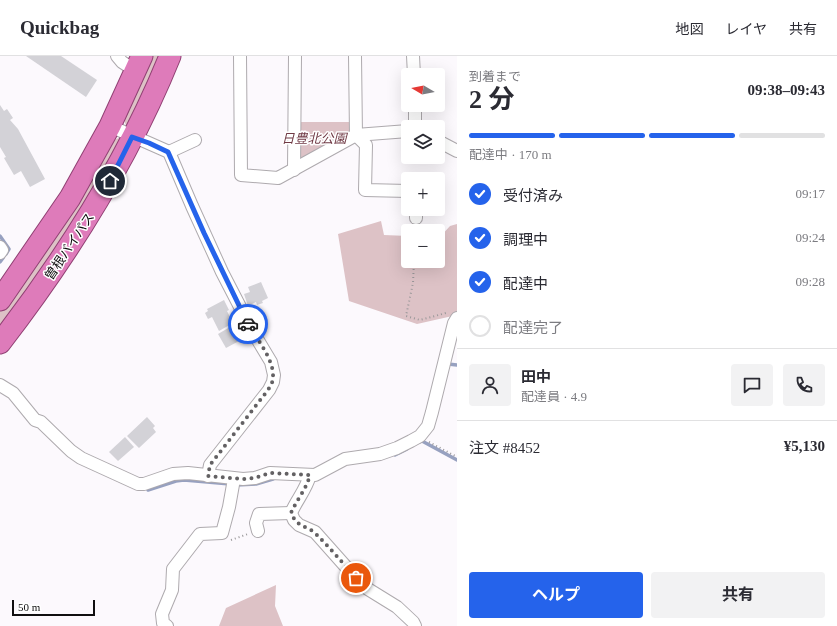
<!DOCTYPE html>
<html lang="ja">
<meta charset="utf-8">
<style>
body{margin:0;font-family:"Times New Roman","Noto Sans JP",serif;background:#f2f2f3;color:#2b2b33;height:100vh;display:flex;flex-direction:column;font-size:15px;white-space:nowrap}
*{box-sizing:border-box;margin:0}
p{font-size:13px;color:#7c7c81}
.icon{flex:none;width:22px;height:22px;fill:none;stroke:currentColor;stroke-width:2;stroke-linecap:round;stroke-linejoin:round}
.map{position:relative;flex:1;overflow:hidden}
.side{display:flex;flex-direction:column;background:#fff;width:380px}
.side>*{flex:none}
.needle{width:26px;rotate:280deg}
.controls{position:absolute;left:401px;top:12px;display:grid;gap:8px}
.controls a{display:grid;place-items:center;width:44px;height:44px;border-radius:4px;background:#fff;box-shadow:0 4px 16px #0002;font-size:20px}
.scale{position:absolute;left:12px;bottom:10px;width:83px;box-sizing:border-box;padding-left:4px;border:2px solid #100f10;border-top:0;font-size:11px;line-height:14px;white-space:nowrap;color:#100f10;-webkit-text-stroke:3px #fff;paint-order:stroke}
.pin{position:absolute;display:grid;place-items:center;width:34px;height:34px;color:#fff;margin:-17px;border:2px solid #fff;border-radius:50%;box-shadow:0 1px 4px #0007}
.courier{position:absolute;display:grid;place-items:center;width:40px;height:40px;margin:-20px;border:3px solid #2563eb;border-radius:50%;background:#fff;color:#222;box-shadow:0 1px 5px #0007}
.summary em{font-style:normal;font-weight:700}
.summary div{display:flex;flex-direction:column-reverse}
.summary{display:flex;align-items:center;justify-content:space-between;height:68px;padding:0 12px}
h1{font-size:26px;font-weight:700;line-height:30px}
.bar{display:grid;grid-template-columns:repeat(4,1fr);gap:6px 4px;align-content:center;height:48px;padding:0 12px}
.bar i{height:5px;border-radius:3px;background:#e1e1e2}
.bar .selected{background:#2563eb}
.bar p{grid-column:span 4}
.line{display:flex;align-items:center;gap:10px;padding:0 12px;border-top:1px solid #e1e1e2}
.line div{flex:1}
.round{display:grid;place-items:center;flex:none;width:42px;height:42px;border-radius:4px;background:#f2f2f3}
ol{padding:0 12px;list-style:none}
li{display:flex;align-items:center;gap:12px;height:44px}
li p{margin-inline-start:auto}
li .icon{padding:4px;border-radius:50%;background:#2563eb;color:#fff;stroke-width:4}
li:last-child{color:#7c7c81}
li i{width:22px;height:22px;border:2px solid #e1e1e2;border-radius:50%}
.cta{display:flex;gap:8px;margin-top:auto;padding:8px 12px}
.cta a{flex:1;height:46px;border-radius:4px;background:#2563eb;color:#fff;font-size:16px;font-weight:700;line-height:46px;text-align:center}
.cta a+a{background:#f2f2f3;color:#2b2b33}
header{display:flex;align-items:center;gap:24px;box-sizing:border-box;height:56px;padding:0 20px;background:#fff;border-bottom:1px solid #e1e1e2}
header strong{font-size:19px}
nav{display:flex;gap:22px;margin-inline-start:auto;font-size:14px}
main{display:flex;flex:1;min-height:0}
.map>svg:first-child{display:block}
.green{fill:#ddc2c6}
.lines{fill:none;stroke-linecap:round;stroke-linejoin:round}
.stream{stroke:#97a1c0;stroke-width:3.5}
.building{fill:#d3d2d7}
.minor-casing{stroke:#aeaaae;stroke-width:14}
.trunk-casing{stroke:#904073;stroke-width:23}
.path{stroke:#999799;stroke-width:2;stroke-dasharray:1 3;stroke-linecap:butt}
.minor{stroke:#fff;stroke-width:12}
.trunk{stroke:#de7bba;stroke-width:21}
.done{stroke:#636163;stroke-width:4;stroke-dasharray:0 7.2}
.route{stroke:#2563eb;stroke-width:5}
.labels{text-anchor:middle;stroke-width:3;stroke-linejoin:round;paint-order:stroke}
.park-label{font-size:13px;font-style:italic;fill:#703a45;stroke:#fff}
.street-label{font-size:13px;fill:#100f10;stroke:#fff}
</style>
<header>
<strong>Quickbag</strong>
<nav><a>地図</a><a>レイヤ</a><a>共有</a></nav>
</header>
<main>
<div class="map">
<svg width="457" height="570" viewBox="0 0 457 570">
<rect width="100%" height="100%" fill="#fcf9fd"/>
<!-- green -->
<g class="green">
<path d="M153 0H163L129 70H126L124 63Z"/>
<path d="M298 66H350V79L304 104 298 99Z"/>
<path d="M119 82 121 84 63 192 0 270V255L83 134 99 113 114 85 116 83Z"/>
<path d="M381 165 384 179 408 180V205H438V181H440L450 170 457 168V259L417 268 349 245 338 178Z"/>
<path d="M276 529 275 550 283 570H219L226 552Z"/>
</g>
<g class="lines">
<!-- stream -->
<g class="stream">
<path d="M0 180 9 193 6 198"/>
<path d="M0 206 3 202"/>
<path d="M448 308 457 309"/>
<path d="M419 386 422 385 457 404"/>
<path d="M395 399 407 393"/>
<path d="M237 429 256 428 273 423"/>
<path d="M148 434 176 425 184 424 230 428"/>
</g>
</g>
<!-- building -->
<g class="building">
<path d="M26 0H61L97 24 86 41Z"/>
<path d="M0 49 4 55 7 53 13 62 10 64 18 73 45 123 30 131 21 115 14 119 4 102 6 101 0 91Z"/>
<path d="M261 226 268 242 262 245 263 247 257 249 256 246 248 250 244 238 250 236 248 231Z"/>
<path d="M224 244 229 254 227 255 233 267 219 275 212 261 208 263 205 257 208 255 207 253Z"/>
<path d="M230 271 239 285 226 292 218 278Z"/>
<path d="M147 361 155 370 153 372 156 376 139 392 127 380Z"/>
<path d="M125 381 134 391 118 405 109 396Z"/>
</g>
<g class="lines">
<defs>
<g id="minor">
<path d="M117 0 122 6 136 15"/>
<path d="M240 0 241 119 278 122 356 79 408 75"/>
<path d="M355 0 356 79 366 89 365 134 408 135"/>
<path d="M413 0 414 19"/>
<path d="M415 49V71"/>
<path d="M110 70 169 96 192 150 222 216 253 276 271 306 274 319 273 326 269 334 210 409 208 420"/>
<path d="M438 85 457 95"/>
<path d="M169 96 195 84"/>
<path d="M294 114 295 0"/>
<path d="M416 153V162"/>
<path d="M0 191 2 194 0 197"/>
<path d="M0 329 13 337 35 364 41 366 71 395 81 402 138 428H144L173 418 188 417 243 423 255 422 270 417 315 419 345 403 380 398 397 392 411 385 420 380 428 370 432 356 454 267 457 262"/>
<path d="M310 419C306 434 297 443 291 457L294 464 299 469 315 476 363 530 397 551 413 566 415 570"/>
<path d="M258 475 256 467 259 458 291 457"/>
<path d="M167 570 163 567 162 558 172 534 173 513 200 478 222 477 229 451 234 423"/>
</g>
<g id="trunk">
<path d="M0 244 70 142 110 70 142 0"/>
<path d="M0 287C68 199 128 104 170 0"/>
</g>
</defs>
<!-- minor casing -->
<use href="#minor" class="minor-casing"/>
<!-- trunk casing -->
<use href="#trunk" class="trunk-casing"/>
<!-- path -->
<g class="path">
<path d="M414 205 413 227 406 260 420 264 446 257"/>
<path d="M429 386 457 401"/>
<path d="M231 484 248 478"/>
</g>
<!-- minor -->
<use href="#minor" class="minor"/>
<!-- trunk -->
<use href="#trunk" class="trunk"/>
</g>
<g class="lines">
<!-- done -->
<path class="done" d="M248 268C256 282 273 302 273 319 274 324 271 329 268 334L210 409 208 420 243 423 255 422 270 417 310 419C306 434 297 443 291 457 298 473 306 468 316 478 330 492 343 507 356 522"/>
<!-- route -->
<path class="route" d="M110 125 132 81 149 87 168 96 204 177 248 268"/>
</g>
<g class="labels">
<!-- park labels -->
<g class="park-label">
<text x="314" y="87">日豊北公園</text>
</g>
<!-- street labels -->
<g class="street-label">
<text transform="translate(69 190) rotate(-56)" y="5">曽根バイパス</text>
</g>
</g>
</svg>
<div class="controls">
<a><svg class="needle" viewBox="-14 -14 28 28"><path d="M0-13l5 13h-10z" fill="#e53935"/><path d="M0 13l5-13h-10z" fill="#7c7c81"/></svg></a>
<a><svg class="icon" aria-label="layers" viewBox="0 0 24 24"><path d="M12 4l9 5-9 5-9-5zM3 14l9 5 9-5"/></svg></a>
<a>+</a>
<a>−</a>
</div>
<div class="scale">50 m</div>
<div class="pin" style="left:356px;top:522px;background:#ea580c"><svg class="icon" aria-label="bag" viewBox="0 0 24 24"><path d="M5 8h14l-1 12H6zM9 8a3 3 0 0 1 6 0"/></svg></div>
<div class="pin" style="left:110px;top:125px;background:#1f2937"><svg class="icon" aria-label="home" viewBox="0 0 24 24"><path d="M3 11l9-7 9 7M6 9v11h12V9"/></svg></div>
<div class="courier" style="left:248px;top:268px"><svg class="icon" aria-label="car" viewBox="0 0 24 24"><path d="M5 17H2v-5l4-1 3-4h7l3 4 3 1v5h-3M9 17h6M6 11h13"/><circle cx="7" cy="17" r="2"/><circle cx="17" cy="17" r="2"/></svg></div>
</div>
<section class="side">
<div class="summary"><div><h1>2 分</h1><p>到着まで</p></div><em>09:38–09:43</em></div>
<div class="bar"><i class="selected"></i><i class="selected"></i><i class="selected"></i><i></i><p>配達中 · 170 m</p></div>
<ol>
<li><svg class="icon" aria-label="check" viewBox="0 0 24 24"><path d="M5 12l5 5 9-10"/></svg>受付済み<p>09:17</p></li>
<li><svg class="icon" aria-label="check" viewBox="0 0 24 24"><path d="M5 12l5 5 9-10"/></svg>調理中<p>09:24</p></li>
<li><svg class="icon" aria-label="check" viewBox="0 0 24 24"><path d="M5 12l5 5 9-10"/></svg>配達中<p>09:28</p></li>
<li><i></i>配達完了</li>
</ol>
<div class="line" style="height:72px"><a class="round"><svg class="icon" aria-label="person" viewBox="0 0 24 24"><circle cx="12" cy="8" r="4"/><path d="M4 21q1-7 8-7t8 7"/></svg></a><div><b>田中</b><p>配達員 · 4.9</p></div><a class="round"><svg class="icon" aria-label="chat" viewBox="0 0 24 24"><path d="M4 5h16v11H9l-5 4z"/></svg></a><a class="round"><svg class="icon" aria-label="phone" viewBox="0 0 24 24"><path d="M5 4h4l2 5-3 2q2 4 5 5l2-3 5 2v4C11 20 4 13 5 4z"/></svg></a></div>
<div class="line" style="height:52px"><div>注文 #8452</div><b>¥5,130</b></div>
<div class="cta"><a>ヘルプ</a><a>共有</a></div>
</section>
</main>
